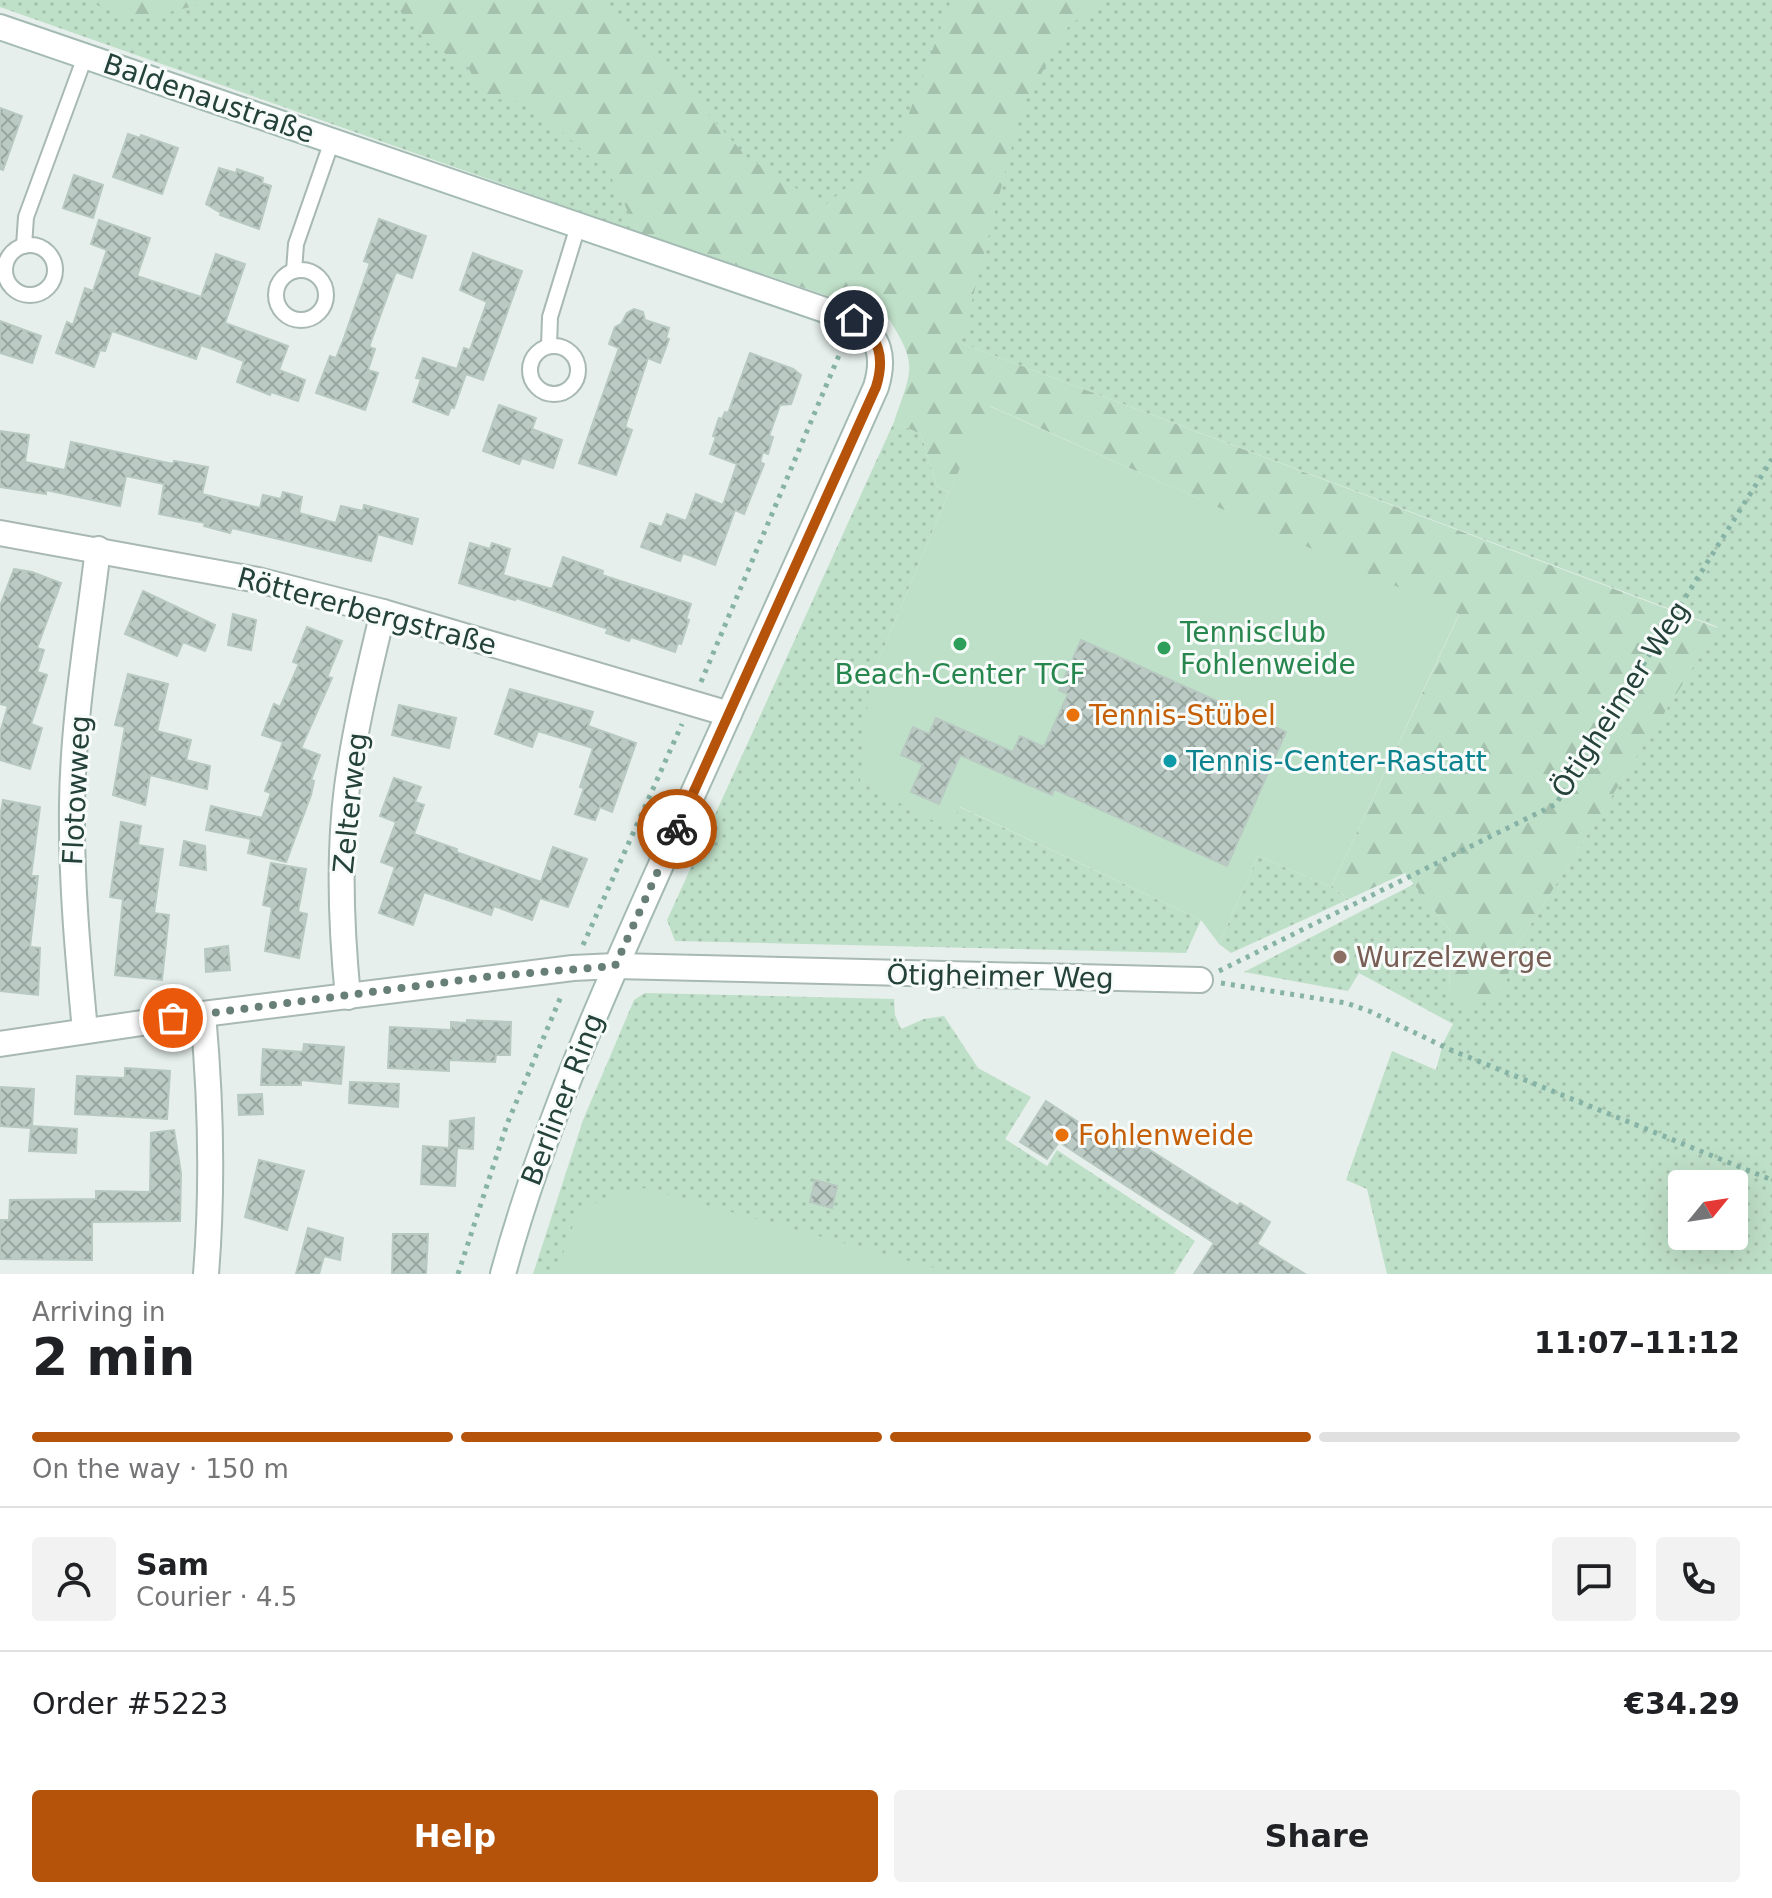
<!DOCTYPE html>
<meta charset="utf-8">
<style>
body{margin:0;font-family:"DejaVu Sans",sans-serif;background:#f2f2f2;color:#202124;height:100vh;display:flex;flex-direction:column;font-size:30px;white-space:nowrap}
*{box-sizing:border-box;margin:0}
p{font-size:26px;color:#757577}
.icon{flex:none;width:44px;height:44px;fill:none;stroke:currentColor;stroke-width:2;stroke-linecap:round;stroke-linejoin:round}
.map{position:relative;height:1274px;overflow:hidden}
.drawer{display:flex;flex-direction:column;background:#fff;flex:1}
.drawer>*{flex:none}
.needle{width:52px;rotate:60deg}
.buttons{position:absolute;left:1668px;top:1170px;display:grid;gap:16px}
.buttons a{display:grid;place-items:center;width:80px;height:80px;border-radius:8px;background:#fff;box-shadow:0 8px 32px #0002;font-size:40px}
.pin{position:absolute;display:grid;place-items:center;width:68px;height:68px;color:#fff;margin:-34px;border:4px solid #fff;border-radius:50%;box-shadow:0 2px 8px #0007}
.courier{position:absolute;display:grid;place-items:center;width:80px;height:80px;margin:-40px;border:6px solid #b45309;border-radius:50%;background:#fff;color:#222;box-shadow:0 2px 10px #0007}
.headline em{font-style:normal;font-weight:800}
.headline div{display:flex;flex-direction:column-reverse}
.headline{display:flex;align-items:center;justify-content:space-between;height:136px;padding:0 32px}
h1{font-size:52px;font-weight:800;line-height:60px}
.bar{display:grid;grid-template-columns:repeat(4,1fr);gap:12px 8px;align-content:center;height:96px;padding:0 32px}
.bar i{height:10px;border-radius:6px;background:#e0e0e0}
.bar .selected{background:#b45309}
.bar p{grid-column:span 4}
.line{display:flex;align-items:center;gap:20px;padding:0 32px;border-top:2px solid #e0e0e0}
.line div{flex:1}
.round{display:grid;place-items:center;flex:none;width:84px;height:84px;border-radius:8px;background:#f2f2f2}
.action{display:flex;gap:16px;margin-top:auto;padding:16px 32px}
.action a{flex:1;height:92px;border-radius:8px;background:#b45309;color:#fff;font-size:32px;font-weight:800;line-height:92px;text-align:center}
.action a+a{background:#f2f2f2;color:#202124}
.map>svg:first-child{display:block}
.grass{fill:url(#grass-dots);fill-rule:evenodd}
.forest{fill:url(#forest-firs)}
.park{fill:#bfe0c8}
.building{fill:url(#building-cross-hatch);stroke:#b8c9c2;stroke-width:2}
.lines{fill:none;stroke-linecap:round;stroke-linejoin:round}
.lane-casing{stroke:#a8b8b2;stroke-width:18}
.street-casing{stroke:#a8b8b2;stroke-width:28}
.secondary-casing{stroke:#a4bbb3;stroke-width:28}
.path{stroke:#86b3a5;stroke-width:5;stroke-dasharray:4 6;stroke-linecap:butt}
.lane{stroke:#fff;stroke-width:14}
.street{stroke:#fff;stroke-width:24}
.secondary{stroke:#fff;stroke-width:24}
.done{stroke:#687f78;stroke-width:8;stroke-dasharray:0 14.4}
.route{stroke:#b45309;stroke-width:10}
.leisure-dot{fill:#2e9e5b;stroke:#f7fbf9;stroke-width:3}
.food-dot{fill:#e8710a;stroke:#f7fbf9;stroke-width:3}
.culture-dot{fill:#0f9aa8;stroke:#f7fbf9;stroke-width:3}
.education-dot{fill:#8d6e63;stroke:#f7fbf9;stroke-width:3}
.labels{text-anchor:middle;stroke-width:6;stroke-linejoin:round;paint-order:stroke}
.street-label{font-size:28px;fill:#24423a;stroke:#f7fbf9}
.leisure-label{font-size:28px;fill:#27864d;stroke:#f7fbf9;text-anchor:start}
.food-label{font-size:28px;fill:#c56008;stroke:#f7fbf9;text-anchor:start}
.culture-label{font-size:28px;fill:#0d838f;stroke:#f7fbf9;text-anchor:start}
.education-label{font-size:28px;fill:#785e54;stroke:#f7fbf9;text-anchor:start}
</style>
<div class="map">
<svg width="1772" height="1274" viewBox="0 0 1772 1274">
<defs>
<pattern id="grass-dots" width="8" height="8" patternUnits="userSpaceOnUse" patternTransform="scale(2)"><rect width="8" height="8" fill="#bfe0c8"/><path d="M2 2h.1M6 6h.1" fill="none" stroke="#a4c1ad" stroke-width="1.8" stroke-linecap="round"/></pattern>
<pattern id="forest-firs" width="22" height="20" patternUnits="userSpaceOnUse" patternTransform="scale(2)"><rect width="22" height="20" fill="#bfe0c8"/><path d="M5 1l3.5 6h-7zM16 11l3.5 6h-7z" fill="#a4c1ad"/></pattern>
<pattern id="building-cross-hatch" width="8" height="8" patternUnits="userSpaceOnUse" patternTransform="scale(2)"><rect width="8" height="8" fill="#bbcac4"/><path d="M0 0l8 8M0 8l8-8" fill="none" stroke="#98a6a0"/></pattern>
</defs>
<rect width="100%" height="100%" fill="#e6efeb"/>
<!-- grass -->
<g class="grass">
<path d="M0 0H1772V1274H1387L1367 1189 1346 1180 1392 1051 1436 1070 1443 1043 1453 1024 1359 973 1348 991 1244 972 1414 884 1451 932 1449 990 1502 995 1514 951 1718 627 961 343 611 175 638 232 0 7ZM1682 1184H1734V1236H1682Z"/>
<path d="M894 422 921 434 937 487 949 492 870 681 948 829 959 807 1201 920 1186 953 675 941 667 920Z"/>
<path d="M1258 856 1331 887 1349 899 1231 953 1219 944Z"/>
<path d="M645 993 894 999 895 1015 901 1029 924 1019 944 1016 978 1068 1031 1097 1005 1139 1047 1166 1057 1150 1195 1241 1174 1274H533L583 1120 634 1000Z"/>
</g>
<!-- forest -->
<g class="forest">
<path d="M84 0H220L135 20Z"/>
<path d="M390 0H605L747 157 824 206 897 146 951 0H1103L1068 27 1022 107 961 343 1718 628 1514 951 1503 995 1468 1008 1449 989 1451 932 1405 873 1349 899 1331 887 1459 615 990 406 949 492 937 487 921 434 894 422C912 368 919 366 887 316L638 232 610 175 562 132 526 103 483 97 468 67 428 43Z"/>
</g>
<!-- park -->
<g class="park">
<path d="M989 406 1459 614 1331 887 1258 856 1219 944 1201 920 960 807 949 829 860 782 870 681 949 492Z"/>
<path d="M644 1188 946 1271 948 1274H558C572 1213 581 1200 644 1188Z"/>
</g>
<!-- building -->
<g class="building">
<path d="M0 108 22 116 3 170 0 169Z"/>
<path d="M128 134 140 138 141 135 178 148 162 194 113 177Z"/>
<path d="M219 168 236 173 237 169 263 178 262 183 271 186 259 229 220 215 221 213 206 204Z"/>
<path d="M74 175 103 185 93 218 63 208Z"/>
<path d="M379 219 426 236 412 278 396 272 369 347 375 349 368 370 378 373 365 410 316 393 330 356 336 358 344 338 370 263 364 261Z"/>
<path d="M99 220 150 238 137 276 201 297 216 254 245 264 225 323 288 346 279 370 305 380 298 401 271 392 270 395 237 382 244 361 201 345 196 359 112 331 105 351 100 350 94 367 56 353 67 322 73 325 85 288 93 291 107 250 91 244Z"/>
<path d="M473 253 522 271 483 380 466 374 454 408 451 407 448 415 413 402 421 379 416 378 423 358 457 369 464 348 470 350 487 302 460 290Z"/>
<path d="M634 309 643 312 645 320 669 328 666 338 669 339 660 363 648 358 625 427 632 430 616 475 579 463 619 348 609 344 615 327 621 324 627 313Z"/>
<path d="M0 321 41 336 32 363 0 353Z"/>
<path d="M750 353 793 369 801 375 791 404 780 405 769 436 773 437 768 454 763 452 760 462 764 464 744 514 735 510 715 565 683 553 680 561 641 547 650 523 662 527 667 514 686 521 696 494 723 505 737 464 710 454 716 437 713 436 719 418 722 419 725 412 728 413Z"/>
<path d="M499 405 536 418 532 429 562 440 553 468 522 458 519 464 483 451Z"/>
<path d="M0 431 29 435 25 462 65 470 71 442 173 464 174 461 208 467 202 494 260 508 263 495 281 499 283 492 302 497 299 513 336 523 341 506 363 511 364 505 418 519 412 544 378 534 371 561 232 528 230 533 204 526 205 523 159 514 164 484 126 476 120 506 46 490V494L0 487Z"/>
<path d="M470 543 490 549 492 543 510 549 503 575 552 589 563 557 603 571 602 575 691 604 686 619 689 620 681 644 678 643 675 652 631 637 629 641 606 633 608 629 516 598 515 600 459 583Z"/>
<path d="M14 569 32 572 61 583 37 648 44 650 37 672 47 675 31 724 42 728 30 769 0 760V733L8 706 0 704V606Z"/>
<path d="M143 591 215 625 205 651 183 642 177 656 125 634Z"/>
<path d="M233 614 256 620 251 650 228 645Z"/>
<path d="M307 627 342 641 327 677 332 678 301 748 320 755 311 780 314 781 311 795 286 862 248 853 251 839 206 830 211 806 262 818 271 793 265 791 283 742 262 735 274 704 280 707 299 664 293 662Z"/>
<path d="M1081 640 1286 732 1227 866 1054 789 1052 795 960 755 939 804 911 792 923 764 901 755 913 727 929 734 936 718 1013 752 1020 736 1044 747 1068 694 1059 690Z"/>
<path d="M128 674 168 684 157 731 191 740 186 760 210 766 207 789 150 775 145 805 113 795 125 727 115 725Z"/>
<path d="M510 689 593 712 588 726 636 743 612 812 600 807 595 820 575 814 584 788 580 787 593 748 538 731 532 747 495 734Z"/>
<path d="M399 705 456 718 449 748 392 735Z"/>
<path d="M394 778 421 787 415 802 424 805 414 834 457 849 456 852 541 882 553 847 587 859 568 907 540 898 532 920 494 906 491 915 424 892 413 925 379 913 395 867 381 862 396 822 380 816Z"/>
<path d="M3 800 40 807 31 876H38L30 947 40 948 38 995 0 991V818Z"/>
<path d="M121 822 141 826 138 845 163 849 154 913 169 915 162 980 115 975 123 899 110 897Z"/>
<path d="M184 841 205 846 206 870 180 865Z"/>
<path d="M271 863 306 869 298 912 307 914 299 958 265 951 272 907 263 905Z"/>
<path d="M228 946 230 970 206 972 205 949Z"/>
<path d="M467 1020 511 1022 510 1055H496L495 1062 449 1060V1071L388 1068 390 1027 451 1030V1022L467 1023Z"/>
<path d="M304 1044 344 1047 341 1084 301 1080V1085H261L263 1049 303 1052Z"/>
<path d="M125 1068 170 1071 167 1119 75 1114 77 1076 125 1078Z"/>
<path d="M350 1082 399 1084 398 1107 349 1103Z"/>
<path d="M0 1087 34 1089 32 1126 77 1129 76 1153 29 1151 31 1128 0 1126Z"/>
<path d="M262 1094 263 1114 239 1115 238 1095Z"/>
<path d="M1046 1101 1103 1138 1107 1133 1133 1149 1137 1142 1238 1206 1240 1203 1270 1222 1257 1244 1305 1274H1194L1214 1243 1059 1142 1047 1159 1020 1142Z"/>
<path d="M474 1118 473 1149 457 1148 455 1186 421 1184 423 1146 449 1148 450 1121Z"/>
<path d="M174 1130 181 1173 180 1221 92 1222V1260L0 1259V1220H9L10 1200 96 1199V1191L150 1192 151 1133Z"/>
<path d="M259 1160 304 1171 287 1230 245 1217Z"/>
<path d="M815 1180 837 1186 832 1208 810 1202Z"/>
<path d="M308 1228 343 1238 340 1260 324 1256 319 1274H296Z"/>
<path d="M393 1234H428L426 1274H392Z"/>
</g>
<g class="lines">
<defs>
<g id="lane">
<circle cx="30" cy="270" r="25"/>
<path d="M24 246 26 217 86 54"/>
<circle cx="301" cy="295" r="25"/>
<path d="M294 271 296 244 332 141"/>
<circle cx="554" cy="370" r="24"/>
<path d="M549 346 550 317 578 226"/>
</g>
<g id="street">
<path d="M0 533 258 580 383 612 729 714"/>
<path d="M348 997C341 927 338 857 347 787 355 728 369 670 383 612"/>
<path d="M203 1014C211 1101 213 1187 206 1274"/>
<path d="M85 1031C78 956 71 881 72 805 73 719 88 633 98 549"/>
<path d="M0 1044 203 1014 573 968 615 966 1200 980"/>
</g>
<path id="secondary" d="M0 27 854 320C880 337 885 357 876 387 812 531 747 674 682 818 615 967 546 1116 503 1274"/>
</defs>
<!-- lane casing -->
<use href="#lane" class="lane-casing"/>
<!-- street casing -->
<use href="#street" class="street-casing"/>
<!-- secondary casing -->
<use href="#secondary" class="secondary-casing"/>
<!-- path -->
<g class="path">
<path d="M701 682 845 341"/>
<path d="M583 945 682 724"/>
<path d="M1219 971 1556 804 1772 459"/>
<path d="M1221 983 1346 1003 1369 1011 1451 1050 1772 1180"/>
<path d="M458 1274 507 1124 562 994"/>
</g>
<!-- lane -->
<use href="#lane" class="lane"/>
<!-- street -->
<use href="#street" class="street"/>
<!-- secondary -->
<use href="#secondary" class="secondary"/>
</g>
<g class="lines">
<!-- done -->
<path class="done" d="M173 1018 493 976 615 966 677 829"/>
<!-- route -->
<path class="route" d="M677 829 876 387C885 358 880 337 854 320"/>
</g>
<!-- markers -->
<g class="leisure-dot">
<circle cx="960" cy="644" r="8"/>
<circle cx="1164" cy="648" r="8"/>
</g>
<g class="food-dot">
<circle cx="1073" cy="715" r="8"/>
<circle cx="1062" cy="1135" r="8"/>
</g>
<circle class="culture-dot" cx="1170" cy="761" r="8"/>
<circle class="education-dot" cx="1340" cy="957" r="8"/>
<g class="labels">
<!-- street labels -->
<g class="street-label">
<text transform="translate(209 98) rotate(19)" y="10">Baldenaustraße</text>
<text transform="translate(367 611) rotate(15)" y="10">Röttererbergstraße</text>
<text transform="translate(1620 699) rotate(-57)" y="10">Ötigheimer Weg</text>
<text transform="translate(76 790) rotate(-87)" y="10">Flotowweg</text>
<text transform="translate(350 803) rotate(-84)" y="10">Zelterweg</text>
<text transform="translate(1000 976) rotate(1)" y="10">Ötigheimer Weg</text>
<text transform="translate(562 1099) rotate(-69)" y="10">Berliner Ring</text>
</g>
<!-- leisure labels -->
<g class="leisure-label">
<text x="1180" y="642">Tennisclub<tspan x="1180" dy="32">Fohlenweide</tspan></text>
<text x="960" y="684" text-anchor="middle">Beach-Center TCF</text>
</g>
<!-- food labels -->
<g class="food-label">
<text x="1089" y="725">Tennis-Stübel</text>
<text x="1078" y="1145">Fohlenweide</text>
</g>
<!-- culture labels -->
<g class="culture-label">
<text x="1186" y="771">Tennis-Center-Rastatt</text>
</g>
<!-- education labels -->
<g class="education-label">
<text x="1356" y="967">Wurzelzwerge</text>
</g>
</g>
</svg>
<div class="buttons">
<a><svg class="needle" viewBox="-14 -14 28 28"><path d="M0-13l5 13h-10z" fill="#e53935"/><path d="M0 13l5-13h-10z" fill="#757577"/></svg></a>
</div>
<div class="pin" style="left:173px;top:1018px;background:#ea580c"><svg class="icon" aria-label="bag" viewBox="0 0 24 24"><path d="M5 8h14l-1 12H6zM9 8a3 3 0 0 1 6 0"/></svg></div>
<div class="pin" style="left:854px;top:320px;background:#1f2937"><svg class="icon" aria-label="home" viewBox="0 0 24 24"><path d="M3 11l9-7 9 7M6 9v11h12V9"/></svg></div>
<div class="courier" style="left:677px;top:829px"><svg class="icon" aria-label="bike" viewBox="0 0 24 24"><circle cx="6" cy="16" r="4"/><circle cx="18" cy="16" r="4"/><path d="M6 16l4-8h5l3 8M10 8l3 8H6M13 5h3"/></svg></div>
</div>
<section class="drawer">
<div class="headline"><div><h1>2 min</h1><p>Arriving in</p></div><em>11:07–11:12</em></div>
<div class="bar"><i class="selected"></i><i class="selected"></i><i class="selected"></i><i></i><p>On the way · 150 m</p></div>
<div class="line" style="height:144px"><a class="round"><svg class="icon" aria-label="person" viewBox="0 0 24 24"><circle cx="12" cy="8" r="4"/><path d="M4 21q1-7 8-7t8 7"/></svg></a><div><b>Sam</b><p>Courier · 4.5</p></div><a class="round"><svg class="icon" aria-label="chat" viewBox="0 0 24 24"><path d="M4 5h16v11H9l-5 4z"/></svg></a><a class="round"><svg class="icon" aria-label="phone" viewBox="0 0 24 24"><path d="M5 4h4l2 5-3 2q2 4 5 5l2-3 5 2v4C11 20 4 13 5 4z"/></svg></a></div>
<div class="line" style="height:104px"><div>Order #5223</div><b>€34.29</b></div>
<div class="action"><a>Help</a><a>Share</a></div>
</section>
